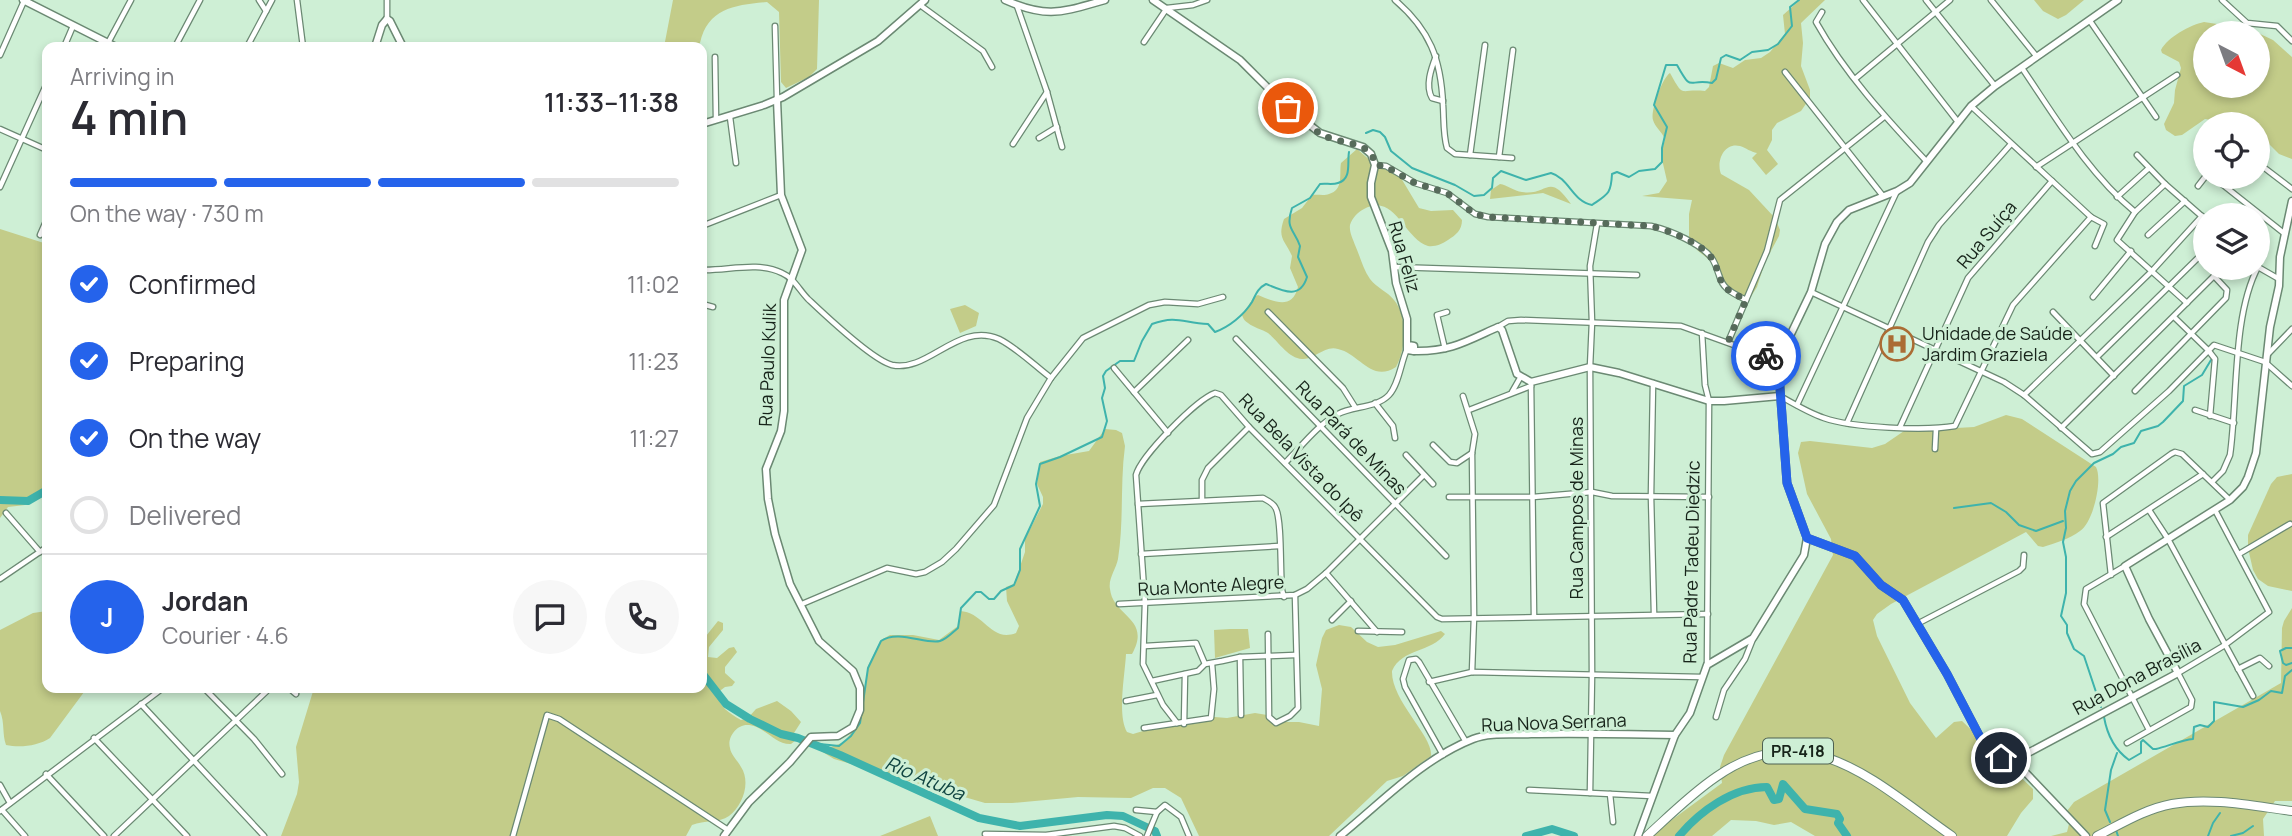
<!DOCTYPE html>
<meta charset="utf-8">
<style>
body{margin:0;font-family:Manrope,sans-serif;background:#f7f7f7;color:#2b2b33;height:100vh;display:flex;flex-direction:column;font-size:26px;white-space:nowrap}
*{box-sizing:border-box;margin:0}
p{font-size:23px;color:#7c7c81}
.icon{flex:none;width:38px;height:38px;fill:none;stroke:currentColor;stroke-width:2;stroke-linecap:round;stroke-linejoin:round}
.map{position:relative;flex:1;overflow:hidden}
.panel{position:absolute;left:42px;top:42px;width:665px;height:651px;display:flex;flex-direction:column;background:#fff;border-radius:14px;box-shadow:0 4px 10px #0003}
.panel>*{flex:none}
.needle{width:46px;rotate:139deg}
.buttons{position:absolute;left:2193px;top:21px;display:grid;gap:14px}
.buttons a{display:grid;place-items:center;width:77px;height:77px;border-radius:50%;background:#fff;box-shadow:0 4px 10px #0003;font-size:35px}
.pin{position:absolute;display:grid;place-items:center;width:60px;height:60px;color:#fff;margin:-30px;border:4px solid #fff;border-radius:50%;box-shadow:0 2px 7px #0007}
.courier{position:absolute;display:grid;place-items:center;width:70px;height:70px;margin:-35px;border:5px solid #2563eb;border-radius:50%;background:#fff;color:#222;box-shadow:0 2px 9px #0007}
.head em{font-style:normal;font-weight:600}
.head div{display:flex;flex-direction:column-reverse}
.head{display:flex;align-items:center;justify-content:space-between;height:119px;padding:0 28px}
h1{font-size:46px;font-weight:600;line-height:52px}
.bar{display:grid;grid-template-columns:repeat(4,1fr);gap:10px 7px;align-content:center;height:84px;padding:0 28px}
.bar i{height:9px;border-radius:5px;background:#e1e1e2}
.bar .active{background:#2563eb}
.bar p{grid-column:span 4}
.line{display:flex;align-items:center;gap:18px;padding:0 28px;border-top:2px solid #e1e1e2}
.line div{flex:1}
.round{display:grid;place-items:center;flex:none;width:74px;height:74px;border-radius:37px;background:#f7f7f7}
ol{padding:0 28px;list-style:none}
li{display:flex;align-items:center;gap:21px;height:77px}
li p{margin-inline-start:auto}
li .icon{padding:7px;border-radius:50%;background:#2563eb;color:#fff;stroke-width:4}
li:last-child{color:#7c7c81}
li i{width:38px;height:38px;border:4px solid #e1e1e2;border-radius:50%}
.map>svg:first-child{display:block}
.green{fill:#c3cc89}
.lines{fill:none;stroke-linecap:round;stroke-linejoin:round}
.stream{stroke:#3eb3ac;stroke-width:2}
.river{stroke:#3eb3ac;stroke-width:8}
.street-casing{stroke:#6b8973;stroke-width:7}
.secondary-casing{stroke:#6b8973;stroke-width:9}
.highway-casing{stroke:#6b8973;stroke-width:10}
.street{stroke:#fff;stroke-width:4.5}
.secondary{stroke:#fff;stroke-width:6}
.highway{stroke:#fff;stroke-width:8}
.done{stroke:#576b5b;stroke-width:7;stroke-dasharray:0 12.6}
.route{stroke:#2563eb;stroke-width:9}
.labels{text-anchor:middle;stroke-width:6;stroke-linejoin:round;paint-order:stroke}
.shield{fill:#ceefd5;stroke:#4e6152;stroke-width:2}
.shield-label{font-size:16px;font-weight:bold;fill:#17241a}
.street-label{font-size:18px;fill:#17241a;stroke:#ceefd5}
.poi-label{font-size:18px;fill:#17241a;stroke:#ceefd5;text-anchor:start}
.water-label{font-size:19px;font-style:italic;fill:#104441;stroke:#ceefd5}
</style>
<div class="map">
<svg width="2292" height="836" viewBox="0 0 2292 836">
<rect width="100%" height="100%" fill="#ceefd5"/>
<!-- green -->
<g class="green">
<path d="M673 0H819L817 69 809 77 786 88 781 82 779 12 767 2C735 5 708 8 700 43L690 47H664Z"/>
<path d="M1800 0H1825L1801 23 1803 43 1801 66 1810 90V98L1801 111 1777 123 1772 130V140L1767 150 1778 164 1766 175 1752 158 1757 153C1751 152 1746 148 1740 146 1724 142 1716 161 1721 174L1749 190 1775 218 1780 230 1779 236 1765 262 1757 287 1750 298 1725 288 1712 262 1697 250 1689 237V214L1692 200 1642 196 1659 193 1667 181 1661 155 1665 139C1662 132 1655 127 1653 120 1650 112 1662 78 1670 73 1685 100 1679 88 1705 91L1709 87 1713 66 1719 63 1733 68 1745 60 1761 58 1770 52 1785 34 1783 15Z"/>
<path d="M2034 0H2084L2066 15 2058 19 2043 11Z"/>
<path d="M2204 22 2217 24 2236 33H2205V86H2258V33L2273 40 2292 57V159L2279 154 2258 133V124H2246L2240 120C2228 129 2218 121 2205 119L2182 135 2175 136 2166 130 2164 124 2174 103 2175 90 2181 68 2179 62 2162 53 2161 50C2168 37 2190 25 2204 22Z"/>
<path d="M1357 149 1372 162 1401 178 1419 208 1431 211 1453 210 1462 220C1462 230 1456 235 1448 240 1442 244 1435 247 1428 246 1404 239 1395 192 1364 209 1358 212 1352 218 1350 225 1349 232 1353 239 1355 245 1360 256 1363 269 1370 279 1377 288 1388 292 1394 300 1408 317 1406 349 1396 367 1371 383 1360 354 1338 349 1324 345 1315 360 1302 359 1288 358 1278 341 1268 333 1262 329 1254 328 1248 323 1244 320 1244 320 1242 315L1254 297 1258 295C1275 302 1292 310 1298 287L1290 268 1292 256C1285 240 1277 239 1284 219L1302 208 1312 195C1317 194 1324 196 1329 194 1344 190 1339 174 1341 163Z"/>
<path d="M1500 184C1507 185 1514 191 1522 192 1548 196 1548 171 1571 204L1543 193 1490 199 1491 190Z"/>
<path d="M0 229 47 244V494L25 505 8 507 0 518Z"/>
<path d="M965 305 979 313 976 326 960 333 950 309Z"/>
<path d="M2006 415 2022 419 2096 467C2103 480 2093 523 2080 531 2070 539 2055 543 2043 547L2038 546 2026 532 1891 604 1877 614 1873 620 1877 636 1910 703 1936 738 1954 722 1962 721 2033 789V799L2021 813 2007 836H1815L1791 822 1774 825 1756 821 1731 820 1712 836H1650L1722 783 1720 767 1724 755 1833 555 1831 539 1807 494 1798 453 1801 442 1810 441 1872 448 1885 444 1904 431 1974 427Z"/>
<path d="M1105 429 1116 430 1122 433 1125 446C1120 483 1124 521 1118 559 1116 569 1108 579 1110 589 1113 617 1152 618 1132 654H1126C1125 675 1117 715 1127 732L1133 734 1163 725H1185L1202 716 1227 718 1255 713 1267 715 1281 722H1299L1319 726 1322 689 1316 665 1322 638 1326 630 1339 625 1351 627 1367 642 1378 647 1395 645 1441 631 1445 634C1431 653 1402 648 1392 671 1391 701 1434 737 1431 756L1403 776 1387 781 1329 836H1199L1181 798 1165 788H1153L1131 798 1078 797 1012 803H985L834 759 821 751 844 742 860 722 868 666 881 640 890 635H913L939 640 958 626 960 611C984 612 991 643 1016 633L1019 626 1007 601 1006 587 1014 584 1025 552V539L1043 504V497L1037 484 1040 462 1060 456 1089 451Z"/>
<path d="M2292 474V591L2268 586 2258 579 2253 570 2248 548V535L2271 484 2277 477Z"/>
<path d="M2292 608V801H2275L2263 819 2264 836H2051L2067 832 2070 820 2067 811 2074 802 2281 683 2282 628 2284 621Z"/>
<path d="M47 611V688H87L50 738C38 746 20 748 6 745 2 734 5 723 0 711V630L33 613Z"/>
<path d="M718 621 723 623V630L709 647 708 657 717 658 729 648 734 647 737 652 725 667V673L735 682 732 686 725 687 717 693C719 707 729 713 741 720L748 718 756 709 777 701 791 711 801 722 794 733 796 740 791 744C775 745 764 725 747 725 736 725 727 738 730 748 731 755 738 761 741 767 751 782 743 805 729 816 719 823 704 820 692 825L686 836H281L297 794 299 782 296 747 314 688H702V641Z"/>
<path d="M1230 629H1248L1250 648 1215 658 1214 630Z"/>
<path d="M930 816 938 836H880Z"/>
</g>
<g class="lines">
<!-- stream -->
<g class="stream">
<path d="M1366 133 1373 130 1380 132 1385 137 1391 151 1412 168 1455 185 1474 196 1484 195 1492 188 1493 178 1501 171 1526 180 1551 173C1569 178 1573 202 1592 205 1608 194 1611 194 1612 174L1617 172 1629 177 1639 171 1655 169 1662 162V148L1667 127 1654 105 1666 65H1677C1693 94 1687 78 1712 83L1716 79 1721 58 1726 55 1740 60 1752 52 1768 50 1778 44 1792 26 1790 7 1799 0"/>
<path d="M1954 508 1991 503 2006 512 2019 525 2036 531 2063 521"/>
<path d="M2292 648H2286L2280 651 2283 663 2286 665 2292 663"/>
<path d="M2101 707 2084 656 2074 649 2067 633V625L2061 616 2066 593V557L2063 542 2066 528 2065 511 2070 491 2076 481 2094 463 2113 454 2121 447 2134 443 2141 431 2158 426 2163 422 2183 401 2184 386 2202 375 2211 360"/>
<path d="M2104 717C2107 734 2115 750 2129 760L2141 753V742L2143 740 2153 749H2156C2168 746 2182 740 2193 739L2194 727 2200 725 2208 727 2214 721V702L2243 707 2259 700 2271 691 2282 693 2285 676 2292 670"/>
<path d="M810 743 839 746 851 736 860 723 868 668 881 641C898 629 926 645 940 641 947 639 953 632 958 628L961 608 976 592H981L989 599H994L1001 591 1014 585 1020 570V549L1040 506 1036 484 1040 464 1060 457 1102 437 1107 421 1102 398 1105 388 1103 376 1106 371 1120 361H1134L1142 341 1152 324C1177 315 1183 323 1208 324L1215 332C1229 327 1244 315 1252 302 1256 294 1258 288 1266 284 1283 291 1300 300 1307 277L1298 257 1300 246C1294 229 1285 229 1292 208L1310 198 1320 184C1326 183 1332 185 1338 183 1352 179 1347 163 1349 152"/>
<path d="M2110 822 2105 810 2111 770 2117 753"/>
<path d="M2116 830 2118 836"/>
<path d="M2208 836 2213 823 2220 813"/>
<path d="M2231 836 2243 833 2253 826"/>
</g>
<!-- river -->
<g class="river">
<path d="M0 500 28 501 47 490"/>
<path d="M702 673 726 704 750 719 781 734 798 738 840 755 979 818 1020 826 1107 815 1123 816 1155 831 1157 836"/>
<path d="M1526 836 1552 829 1574 836"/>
<path d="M1679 836C1700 811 1733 787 1767 787L1774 800 1779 799 1783 784 1805 809 1837 814 1840 819 1838 823 1847 836"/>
</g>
<defs>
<g id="street">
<path d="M259 0 266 11"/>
<path d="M297 0 303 47"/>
<path d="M1395 0C1430 30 1441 59 1443 105 1444 119 1443 134 1447 148L1455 154 1512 158"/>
<path d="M1863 0 1958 122"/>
<path d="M1926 0 1995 86"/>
<path d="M1991 0 2037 57"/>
<path d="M2222 0 2247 23 2277 26 2292 41"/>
<path d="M920 5 983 51 992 67"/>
<path d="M1017 6 1047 92 1062 147"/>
<path d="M1822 12 1816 22C1845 74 1887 119 1927 162"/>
<path d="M387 19V0"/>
<path d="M2090 21 2156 117"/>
<path d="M775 26 777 99"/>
<path d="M1144 42 1167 8 1193 5 1207 0"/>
<path d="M108 43 131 0"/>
<path d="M64 47 73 26"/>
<path d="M175 47 200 0"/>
<path d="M247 47 272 0"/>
<path d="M0 55 24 1"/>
<path d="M1436 56C1431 69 1425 86 1432 98L1443 101"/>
<path d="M715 57 716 119"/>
<path d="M2022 68C2056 118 2088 173 2135 212"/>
<path d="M1785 72 1883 196"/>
<path d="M1855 79 1950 0"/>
<path d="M1971 106 2091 217 2104 224 2095 246"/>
<path d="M730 117 736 163"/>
<path d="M0 129 47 150"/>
<path d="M1039 138 1057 127"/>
<path d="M1013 144 1047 92"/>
<path d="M1470 155 1485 45"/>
<path d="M2137 155 2165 184 2205 219"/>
<path d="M1499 157 1513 50"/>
<path d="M2258 163 2292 189"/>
<path d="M1375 165 1386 166 1415 183 1447 193 1475 214 1488 217 1651 226C1669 230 1703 244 1713 260 1716 265 1717 270 1719 275 1723 290 1733 293 1746 300"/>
<path d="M2036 167 2177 75"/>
<path d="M2213 177 2285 234"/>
<path d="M2165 184 2135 212 2117 240 2187 303"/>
<path d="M2198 186 2205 177"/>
<path d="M0 187 47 83"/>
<path d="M2117 197 2149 168"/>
<path d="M702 226 781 195"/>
<path d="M40 235 47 219"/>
<path d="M2148 235 2185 201"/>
<path d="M1394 267 1637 275"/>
<path d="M2258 267 2279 279"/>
<path d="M702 270C728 271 757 261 782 273 794 278 799 290 808 299 825 315 872 360 892 365 928 373 958 321 999 339 1017 348 1034 365 1051 378"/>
<path d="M1811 292 2004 382 2024 395 2092 454 2100 452 2169 391 2214 345 2265 362 2292 386"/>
<path d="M2093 297 2131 251"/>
<path d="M702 304 713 307"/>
<path d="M1268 312 1343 388 1355 407"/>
<path d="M2053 312 2114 376"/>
<path d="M2174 317 2208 350 2215 359 2210 416"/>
<path d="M1498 327 1508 321 1521 320 1681 326 1778 361"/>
<path d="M1702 333 1705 385 1709 401 1707 665"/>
<path d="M1236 339 1446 556"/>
<path d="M1728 342 1767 251 1780 200 1884 117"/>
<path d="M1445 349 1437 315 1447 312"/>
<path d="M2268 354 2292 329"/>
<path d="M2097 357 2205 251"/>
<path d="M1114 368 1168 433"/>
<path d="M1531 382 1534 616"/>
<path d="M1653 383 1651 496 1654 613"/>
<path d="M2135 391 2226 298 2227 290 2214 276"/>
<path d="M1134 392 1188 340"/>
<path d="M1512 392 1520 378"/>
<path d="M2024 395 2152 271 2202 216"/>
<path d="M1463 396 1475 434 1472 453 1474 617 1472 672"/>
<path d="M1780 396C1794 404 1809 413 1824 418 1852 428 1926 431 1955 426L2013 305 2091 217"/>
<path d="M1375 403 1393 426 1395 438"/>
<path d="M1797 405 1897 191"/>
<path d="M1469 410 1531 386"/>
<path d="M2195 410 2234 423"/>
<path d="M1847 423 1928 242 1939 225 2011 144"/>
<path d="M1900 427 1968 278 2052 181"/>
<path d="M2061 428 2222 268"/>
<path d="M1433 445 1450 462 1457 463 1472 453"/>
<path d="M1935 449 1936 429"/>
<path d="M1406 455 1433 484"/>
<path d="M1285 463C1302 446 1317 425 1338 414 1353 406 1377 408 1389 395 1399 384 1401 362 1407 349"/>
<path d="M2212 482 2223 471 2230 455C2238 399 2232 316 2258 267"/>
<path d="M1449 497H1533L1592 492 1612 496 1709 497"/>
<path d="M1202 499V480L1208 468 1249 427"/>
<path d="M1138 504 1263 498C1268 501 1274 503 1276 509 1282 521 1280 573 1282 590L1284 597"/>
<path d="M2149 510 2168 539 2253 696"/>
<path d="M6 513 40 552"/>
<path d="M2106 537 2203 474"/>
<path d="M1141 554 1279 546"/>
<path d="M2239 554 2290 524"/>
<path d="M2125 566 2086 589 2084 604 2149 730"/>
<path d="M1326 573 1377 632"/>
<path d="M2111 575 2103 503 2171 454 2175 452 2182 454 2230 500"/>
<path d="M0 579 47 547"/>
<path d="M802 604 887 568 916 574 925 572 942 562 956 549 994 505 1027 418 1051 378 1083 338 1149 305 1165 302 1198 304 1223 297"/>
<path d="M1119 604 1295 595 1307 589 1326 573 1424 475"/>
<path d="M1332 620 1351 601"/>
<path d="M1917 624 2019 571 2023 567 2024 555"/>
<path d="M1358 631 1402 632"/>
<path d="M1268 634 1269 717 1276 723 1290 716 1298 708 1295 595"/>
<path d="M1145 646 1196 643 1205 664"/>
<path d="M1240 657 1241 715"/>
<path d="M2238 669 2260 658 2269 666"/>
<path d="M1152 681 1198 671 1205 664 1222 661 1240 657 1295 655"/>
<path d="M1429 682 1472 672 1702 677"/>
<path d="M204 688 254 739 282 774"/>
<path d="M289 688 296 694"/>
<path d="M1126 701 1157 695"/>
<path d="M141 704 264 836"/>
<path d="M1716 717 1724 690 1745 659 1753 639"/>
<path d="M1177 723 1163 705 1143 664 1145 603 1136 475C1141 456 1196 400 1215 393L1221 395 1249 427 1437 617 1442 619 1708 614"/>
<path d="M1184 724 1185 674"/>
<path d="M1144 728 1211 718 1214 689 1212 664"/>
<path d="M94 738 187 836"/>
<path d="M2127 743 2191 707 2192 700 2178 673 2225 645 2269 612 2215 510"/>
<path d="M1443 755 1405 687 1403 679 1409 660 1416 659 1419 662 1466 742"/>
<path d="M46 774 104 836"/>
<path d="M0 785 10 803"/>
<path d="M1529 790 1652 796"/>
<path d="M1590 793 1592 674 1590 367 1592 322 1590 266 1597 224"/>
<path d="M1610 794 1613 822"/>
<path d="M2 810 25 836"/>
<path d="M1136 810 1157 812"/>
<path d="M0 811 163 688"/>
<path d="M985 834 1046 835 1114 826 1125 828 1140 836"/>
<path d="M114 836 270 688"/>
<path d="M513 836 547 715 559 719 728 830"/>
<path d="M1147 836 1157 812 1165 805 1181 817 1189 836"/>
</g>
<g id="secondary">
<path d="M23 0 116 47"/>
<path d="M1005 0C1048 19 1062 12 1105 0"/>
<path d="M1153 0 1240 60 1288 108 1320 133 1363 147 1371 154 1375 165 1371 183V197L1392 251 1396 283 1407 319V350L1414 351V346L1408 345"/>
<path d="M375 47 382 25 387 19 390 21 403 47"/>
<path d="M702 124 764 105 783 97 878 41 925 0"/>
<path d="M1414 351C1450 352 1467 341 1498 327L1502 330 1517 374 1531 382 1590 367 1619 373 1709 401H1724L1780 396"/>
<path d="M2011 762 2178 673 2149 619 2125 566 2230 500 2243 487 2248 477 2256 453 2270 327 2279 286 2280 257 2292 201"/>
<path d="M724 836 749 802 790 762 811 737 838 736 853 727 860 710V688L853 671 819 641 790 584 775 534 768 499 766 469 781 431 784 411V300L802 250 781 195 777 100"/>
<path d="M1340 836C1382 802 1422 759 1473 739 1490 732 1513 735 1531 734 1579 733 1627 734 1675 735"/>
<path d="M1638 836 1675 735 1690 713 1707 665 1753 638 1804 555 1807 538"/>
<path d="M2086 836 2026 773 1989 749 1982 741 1947 674 1903 600 1881 585 1855 556 1807 538 1787 483 1778 361 1811 292 1825 244 1837 222 1849 210 1897 191 1910 183 1971 106 1995 86 2118 0"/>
</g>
<g id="highway">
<path d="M1647 836C1669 816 1691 794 1716 777 1808 712 1878 785 1952 836"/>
<path d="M2097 836C2121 824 2145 809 2172 804 2211 797 2253 806 2292 811"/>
</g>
</defs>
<!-- street casing -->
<use href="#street" class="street-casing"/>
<!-- secondary casing -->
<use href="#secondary" class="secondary-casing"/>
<!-- highway casing -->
<use href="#highway" class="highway-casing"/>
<!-- street -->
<use href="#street" class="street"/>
<!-- secondary -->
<use href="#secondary" class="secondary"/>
<!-- highway -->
<use href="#highway" class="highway"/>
</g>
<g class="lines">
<!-- done -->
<path class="done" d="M1288 108C1299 117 1311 129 1325 136 1342 145 1372 140 1375 165L1385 166 1415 183 1447 193 1475 214 1488 217 1651 226C1668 230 1704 244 1713 260 1716 265 1717 270 1719 275 1723 290 1733 293 1746 300L1728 342 1766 356"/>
<!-- route -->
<path class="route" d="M1766 356 1778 361 1787 483 1807 538 1855 556 1881 585 1903 600 1947 674 1982 741 1989 749 2001 758"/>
</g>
<!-- icons -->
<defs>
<symbol id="hospital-ring" viewBox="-11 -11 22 22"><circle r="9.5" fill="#ceefd5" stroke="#ab6c34" stroke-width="1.5"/><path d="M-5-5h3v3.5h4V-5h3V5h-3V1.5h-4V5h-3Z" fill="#ab6c34"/></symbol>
</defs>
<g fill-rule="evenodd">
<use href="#hospital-ring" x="1878" y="325" width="38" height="38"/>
</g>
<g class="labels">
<!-- shield labels -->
<rect class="shield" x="1763" y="738.5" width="70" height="25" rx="5"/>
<g class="shield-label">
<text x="1798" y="757">PR-418</text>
</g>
<!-- street labels -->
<g class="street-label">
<text transform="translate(1987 235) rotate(-50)" y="6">Rua Suíça</text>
<text transform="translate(1404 257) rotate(74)" y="6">Rua Feliz</text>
<text transform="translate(768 365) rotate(-88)" y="6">Rua Paulo Kulik</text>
<text transform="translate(1351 438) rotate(46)" y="6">Rua Pará de Minas</text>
<text transform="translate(1301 458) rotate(46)" y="6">Rua Bela Vista do Ipê</text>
<text transform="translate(1577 508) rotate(-90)" y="6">Rua Campos de Minas</text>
<text transform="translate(1692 562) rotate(-89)" y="6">Rua Padre Tadeu Diedzic</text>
<text transform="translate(1211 586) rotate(-3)" y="6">Rua Monte Alegre</text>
<text transform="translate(2137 677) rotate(-28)" y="6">Rua Dona Brasília</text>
<text transform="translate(1554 723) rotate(-2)" y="6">Rua Nova Serrana</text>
</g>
<!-- poi labels -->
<g class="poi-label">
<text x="1922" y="340">Unidade de Saúde<tspan x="1922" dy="21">Jardim Graziela</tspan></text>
</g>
<!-- water labels -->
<g class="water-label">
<text transform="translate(925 778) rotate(23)" y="7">Rio Atuba</text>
</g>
</g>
</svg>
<div class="buttons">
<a><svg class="needle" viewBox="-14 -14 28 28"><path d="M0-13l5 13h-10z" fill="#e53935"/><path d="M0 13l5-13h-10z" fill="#7c7c81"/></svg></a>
<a><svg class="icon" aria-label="locate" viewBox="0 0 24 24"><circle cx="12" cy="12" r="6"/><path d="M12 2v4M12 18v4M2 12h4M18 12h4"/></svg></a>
<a><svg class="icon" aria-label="layers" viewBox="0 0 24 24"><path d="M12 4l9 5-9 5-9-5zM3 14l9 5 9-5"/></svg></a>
</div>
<div class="pin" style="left:1288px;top:108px;background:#ea580c"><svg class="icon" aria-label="bag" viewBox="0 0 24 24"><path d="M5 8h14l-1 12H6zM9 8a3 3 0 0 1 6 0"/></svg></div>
<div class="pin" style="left:2001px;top:758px;background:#1f2937"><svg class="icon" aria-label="home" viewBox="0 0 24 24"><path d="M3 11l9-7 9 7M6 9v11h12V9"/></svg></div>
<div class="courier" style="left:1766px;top:356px"><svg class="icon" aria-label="bike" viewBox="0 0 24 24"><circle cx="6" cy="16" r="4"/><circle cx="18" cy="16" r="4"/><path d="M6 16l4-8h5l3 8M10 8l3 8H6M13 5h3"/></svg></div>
<section class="panel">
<div class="head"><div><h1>4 min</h1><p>Arriving in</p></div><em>11:33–11:38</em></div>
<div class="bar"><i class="active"></i><i class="active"></i><i class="active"></i><i></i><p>On the way · 730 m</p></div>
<ol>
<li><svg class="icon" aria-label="check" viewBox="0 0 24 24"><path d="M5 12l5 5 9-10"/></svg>Confirmed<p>11:02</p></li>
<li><svg class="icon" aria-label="check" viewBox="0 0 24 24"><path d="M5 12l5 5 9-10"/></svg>Preparing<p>11:23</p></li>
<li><svg class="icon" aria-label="check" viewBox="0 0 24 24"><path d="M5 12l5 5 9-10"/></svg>On the way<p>11:27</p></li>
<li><i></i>Delivered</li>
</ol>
<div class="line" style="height:126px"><b class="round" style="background:#2563eb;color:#fff">J</b><div><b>Jordan</b><p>Courier · 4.6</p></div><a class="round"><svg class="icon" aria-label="chat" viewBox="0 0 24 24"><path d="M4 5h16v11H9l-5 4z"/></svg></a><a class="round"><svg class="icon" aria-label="phone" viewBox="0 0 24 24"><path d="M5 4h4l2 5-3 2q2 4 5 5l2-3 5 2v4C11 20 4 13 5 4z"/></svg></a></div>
</section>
</div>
